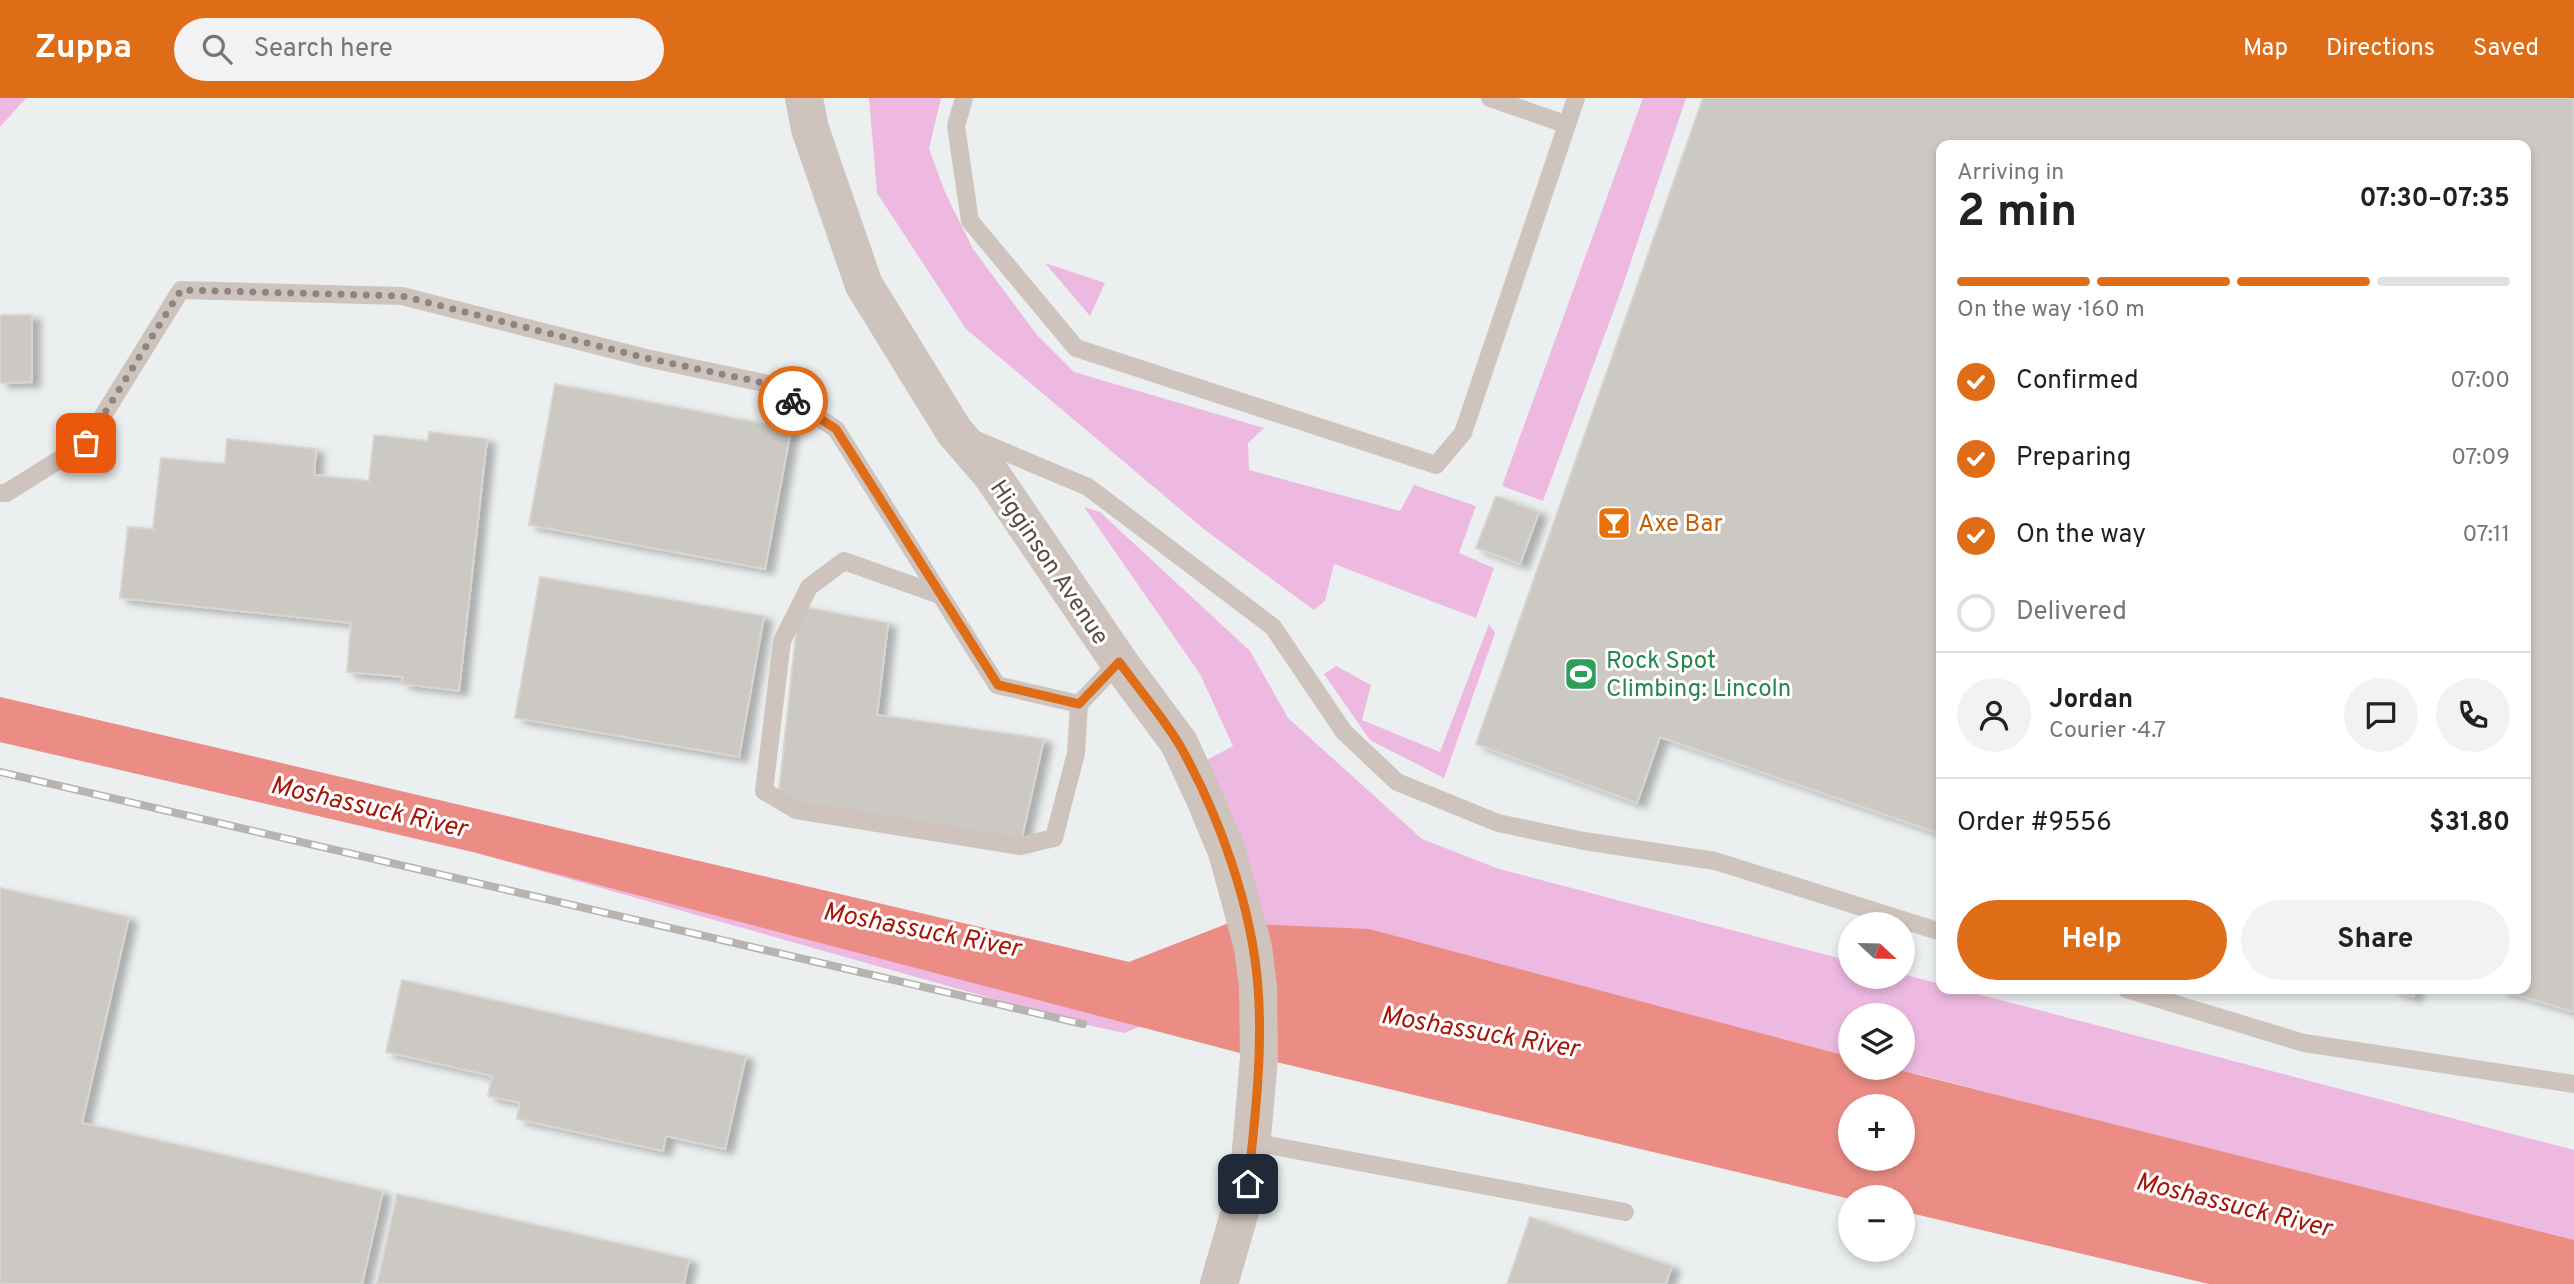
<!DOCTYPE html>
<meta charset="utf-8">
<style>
body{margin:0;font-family:Overpass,sans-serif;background:#f2f2f2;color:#222;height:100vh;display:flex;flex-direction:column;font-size:26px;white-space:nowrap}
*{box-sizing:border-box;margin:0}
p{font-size:23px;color:#767676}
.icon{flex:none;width:38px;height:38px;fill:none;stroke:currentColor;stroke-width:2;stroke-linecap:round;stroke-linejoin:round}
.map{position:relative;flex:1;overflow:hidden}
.side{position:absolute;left:1936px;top:42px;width:595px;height:854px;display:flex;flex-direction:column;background:#fff;border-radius:14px;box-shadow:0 4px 10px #0003}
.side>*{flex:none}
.needle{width:46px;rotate:112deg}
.buttons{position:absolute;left:1838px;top:814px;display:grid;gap:14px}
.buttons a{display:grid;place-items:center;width:77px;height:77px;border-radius:50%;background:#fff;box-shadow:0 4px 10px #0003;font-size:35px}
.pin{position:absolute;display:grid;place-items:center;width:60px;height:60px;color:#fff;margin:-30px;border-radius:14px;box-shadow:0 4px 10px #0006}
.courier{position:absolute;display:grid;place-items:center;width:70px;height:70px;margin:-35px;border:5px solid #df6d17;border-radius:50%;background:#fff;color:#222;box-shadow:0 2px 9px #0007}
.headline em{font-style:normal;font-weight:700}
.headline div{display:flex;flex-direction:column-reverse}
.headline{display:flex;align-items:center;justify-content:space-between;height:119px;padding:0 21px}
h1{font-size:46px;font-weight:700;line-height:52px}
.bar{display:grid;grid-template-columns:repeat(4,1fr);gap:10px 7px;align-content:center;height:84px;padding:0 21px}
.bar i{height:9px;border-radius:5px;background:#e0e0e0}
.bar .current{background:#df6d17}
.bar p{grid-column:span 4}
.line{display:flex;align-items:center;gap:18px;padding:0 21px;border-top:2px solid #e0e0e0}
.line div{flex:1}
.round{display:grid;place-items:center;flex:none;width:74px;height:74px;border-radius:37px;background:#f2f2f2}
ol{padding:0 21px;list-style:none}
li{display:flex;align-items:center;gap:21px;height:77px}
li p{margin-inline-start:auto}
li .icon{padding:7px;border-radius:50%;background:#df6d17;color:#fff;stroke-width:4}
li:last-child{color:#767676}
li i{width:38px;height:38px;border:4px solid #e0e0e0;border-radius:50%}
.action{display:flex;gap:14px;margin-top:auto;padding:14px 21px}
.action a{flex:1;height:80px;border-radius:42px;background:#df6d17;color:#fff;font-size:28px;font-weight:700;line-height:80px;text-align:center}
.action a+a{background:#f2f2f2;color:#222}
header{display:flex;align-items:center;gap:42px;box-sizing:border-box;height:98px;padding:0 35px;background:#df6d17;color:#fff}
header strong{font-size:33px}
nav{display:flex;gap:38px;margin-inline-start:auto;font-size:24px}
.search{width:490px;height:63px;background:#f2f2f2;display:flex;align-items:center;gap:18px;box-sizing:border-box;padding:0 24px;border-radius:38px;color:#767676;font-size:26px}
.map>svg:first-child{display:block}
.green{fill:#eeb9e1}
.water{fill:#ec8d85;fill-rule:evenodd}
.building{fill:#ccc8c3;stroke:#d8d5d0;stroke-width:2;filter:url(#shadow)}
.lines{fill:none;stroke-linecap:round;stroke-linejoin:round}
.service{stroke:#cfc3bd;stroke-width:18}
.tertiary{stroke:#cfc3bd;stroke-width:38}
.rail-casing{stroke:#b7b3ae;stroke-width:8}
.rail{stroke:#fff;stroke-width:5;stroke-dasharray:16;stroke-linecap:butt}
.done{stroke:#8d8580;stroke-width:7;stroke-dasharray:0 12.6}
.route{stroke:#df6d17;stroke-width:9}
.labels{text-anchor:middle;stroke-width:6;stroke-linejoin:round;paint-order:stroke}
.food-label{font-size:24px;fill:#c56008;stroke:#fff;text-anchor:start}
.street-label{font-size:24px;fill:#5a4c45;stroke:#fff}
.leisure-label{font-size:24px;fill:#27864d;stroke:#fff;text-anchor:start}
.water-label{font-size:26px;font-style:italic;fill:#a7160b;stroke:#fff}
</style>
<header>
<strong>Zuppa</strong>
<div class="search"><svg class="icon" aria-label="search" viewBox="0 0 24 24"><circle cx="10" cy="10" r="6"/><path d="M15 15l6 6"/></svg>Search here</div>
<nav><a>Map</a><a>Directions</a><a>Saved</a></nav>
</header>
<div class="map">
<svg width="2574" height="1186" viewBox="0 0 2574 1186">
<defs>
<filter id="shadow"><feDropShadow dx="8" dy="4.5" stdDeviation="3.5" flood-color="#0004"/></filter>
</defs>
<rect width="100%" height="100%" fill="#ecefef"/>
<!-- green -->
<g class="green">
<path d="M0 0H26L0 29Z"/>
<path d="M869 0H941L929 51 945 94 973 151 1037 237 1074 274 1264 330 1248 345 1249 372 1400 413 1414 387 1476 408 1459 455 1494 470 1476 520 1334 466 1325 503 1314 512 1205 432 966 231 877 95Z"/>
<path d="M1643 0H1686L1622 190 1543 403 1502 388Z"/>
<path d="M1045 165 1105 185 1090 218Z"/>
<path d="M1084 409 1100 414 1250 553 1288 620 1422 741 1499 771 1850 863V878H1902V876L1941 886V891H1958L2574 1052V1144L1917 976 1868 970H1902V917H1850V967L1250 883 1124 935 1083 926 473 754 0 644V599L1129 864 1229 825 1188 672 1233 648 1200 576Z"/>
<path d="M1489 526 1495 535 1444 680 1370 642 1324 576 1336 568 1371 587 1362 622 1440 654Z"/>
</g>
<!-- water -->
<path class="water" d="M0 599 1129 864 1229 825 1369 831 1850 959V970H1891L2574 1142V1186H2209L1902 1113V1099L1850 1101 1259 960 473 754 0 644ZM1850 1008H1902V1060H1850Z"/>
<!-- building -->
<g class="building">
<path d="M1703 0H2574V914L2498 891H2525V47H1941V736L1660 639 1637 705 1476 646Z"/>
<path d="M0 217H32V284L0 285Z"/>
<path d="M555 286 791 331 765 471 529 427Z"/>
<path d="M429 334 487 341 459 593 402 586 403 579 347 574 351 525 120 500 128 429 153 431 161 360 225 366 227 341 316 351 314 377 369 383 374 337 428 343Z"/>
<path d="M1496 398 1539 414 1520 466 1476 450Z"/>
<path d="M540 479 764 518 739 659 515 620Z"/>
<path d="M799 508 888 525 877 617 1044 641 1020 748 778 702Z"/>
<path d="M0 790 129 819 82 1025 383 1093 362 1186H0Z"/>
<path d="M402 882 746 958 725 1051 666 1038 663 1053 517 1021 520 1005 488 998 492 978 386 954Z"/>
<path d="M2389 891H2416L2413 899Z"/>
<path d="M397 1096 689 1161 684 1186H377Z"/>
<path d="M1530 1119 1672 1168 1666 1186H1507Z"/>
</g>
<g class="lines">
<!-- service -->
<g class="service">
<path d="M964 0 956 28 970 123 1076 250 1436 367 1463 335 1576 0"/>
<path d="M1490 0 1565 26"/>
<path d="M974 341 1088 389 1273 529 1344 634 1397 684 1498 725 1584 743 1715 763 1941 834"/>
<path d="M0 395H6L86 345 181 192 402 198 646 260 764 285 836 331 997 587 1079 606 1119 564"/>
<path d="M940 497 844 463 809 489 782 543 764 693 796 712 1020 748 1054 740 1076 655 1079 606"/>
<path d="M2126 891 2304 945 2574 986"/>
<path d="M1252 1044 1625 1114"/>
</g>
<!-- tertiary -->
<path class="tertiary" d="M804 0 810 31 864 187 954 333 991 376 1119 564 1179 645 1205 701 1227 754 1253 849 1258 889 1259 960 1248 1086 1219 1186"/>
<defs>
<path id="rail" d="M0 674 1083 926"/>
</defs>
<!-- rail casing -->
<use href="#rail" class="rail-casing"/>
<!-- rail -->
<use href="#rail" class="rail"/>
</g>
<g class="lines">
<!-- done -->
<path class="done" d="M86 345 181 192 402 198 646 260 764 285 793 303"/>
<!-- route -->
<path class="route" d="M793 303 836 331 998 587 1079 606 1119 564C1139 591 1162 618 1179 646 1219 716 1252 809 1258 889 1263 954 1255 1021 1248 1086"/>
</g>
<!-- icons -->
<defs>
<symbol id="bar-square" viewBox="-11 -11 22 22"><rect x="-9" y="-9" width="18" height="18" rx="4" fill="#e8710a" stroke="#fff"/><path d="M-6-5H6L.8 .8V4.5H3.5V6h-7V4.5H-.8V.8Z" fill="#fff"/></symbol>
<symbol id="stadium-square" viewBox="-11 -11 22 22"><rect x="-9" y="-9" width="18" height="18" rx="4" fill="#2e9e5b" stroke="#fff"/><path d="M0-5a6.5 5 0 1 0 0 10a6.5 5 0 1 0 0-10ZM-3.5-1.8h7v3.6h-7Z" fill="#fff"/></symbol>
</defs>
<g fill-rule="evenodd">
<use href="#bar-square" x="1595" y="406" width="38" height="38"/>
<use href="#stadium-square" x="1562" y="557" width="38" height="38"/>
</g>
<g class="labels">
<!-- food labels -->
<g class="food-label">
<text x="1638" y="433">Axe Bar</text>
</g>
<!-- street labels -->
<g class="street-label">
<text transform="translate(1050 464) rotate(56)" y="8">Higginson Avenue</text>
</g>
<!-- leisure labels -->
<g class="leisure-label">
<text x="1606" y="570">Rock Spot<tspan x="1606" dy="28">Climbing: Lincoln</tspan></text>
</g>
<!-- water labels -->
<g class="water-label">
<text transform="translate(369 708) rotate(13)" y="9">Moshassuck River</text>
<text transform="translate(922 831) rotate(11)" y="9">Moshassuck River</text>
<text transform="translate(1480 933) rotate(10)" y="9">Moshassuck River</text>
<text transform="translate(2234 1106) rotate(14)" y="9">Moshassuck River</text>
</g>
</g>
</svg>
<div class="buttons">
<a><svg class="needle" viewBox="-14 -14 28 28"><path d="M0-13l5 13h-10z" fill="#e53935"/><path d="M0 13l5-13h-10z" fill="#767676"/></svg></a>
<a><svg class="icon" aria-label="layers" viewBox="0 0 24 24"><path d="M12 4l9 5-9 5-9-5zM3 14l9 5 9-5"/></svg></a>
<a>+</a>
<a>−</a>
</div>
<div class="pin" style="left:86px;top:345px;background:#ea580c"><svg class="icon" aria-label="bag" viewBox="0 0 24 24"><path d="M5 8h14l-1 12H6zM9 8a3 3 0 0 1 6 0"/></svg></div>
<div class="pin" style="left:1248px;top:1086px;background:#1f2937"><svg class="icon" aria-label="home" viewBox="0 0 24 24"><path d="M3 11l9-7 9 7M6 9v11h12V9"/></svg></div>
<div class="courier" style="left:793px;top:303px"><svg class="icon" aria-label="bike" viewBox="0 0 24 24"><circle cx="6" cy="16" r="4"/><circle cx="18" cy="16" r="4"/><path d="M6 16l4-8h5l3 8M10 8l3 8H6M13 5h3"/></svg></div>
<section class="side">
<div class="headline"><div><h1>2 min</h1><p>Arriving in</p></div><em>07:30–07:35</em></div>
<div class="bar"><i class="current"></i><i class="current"></i><i class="current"></i><i></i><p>On the way · 160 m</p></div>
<ol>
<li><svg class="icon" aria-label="check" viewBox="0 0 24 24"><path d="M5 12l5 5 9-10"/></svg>Confirmed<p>07:00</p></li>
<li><svg class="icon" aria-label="check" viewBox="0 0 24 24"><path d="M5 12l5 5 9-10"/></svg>Preparing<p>07:09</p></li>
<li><svg class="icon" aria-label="check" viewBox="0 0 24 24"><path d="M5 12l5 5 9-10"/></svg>On the way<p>07:11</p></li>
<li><i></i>Delivered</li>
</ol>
<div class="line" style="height:126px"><a class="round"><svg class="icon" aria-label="person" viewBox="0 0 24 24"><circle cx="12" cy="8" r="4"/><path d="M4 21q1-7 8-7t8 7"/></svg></a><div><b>Jordan</b><p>Courier · 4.7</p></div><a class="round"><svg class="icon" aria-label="chat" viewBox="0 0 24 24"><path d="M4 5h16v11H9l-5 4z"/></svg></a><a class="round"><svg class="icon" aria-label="phone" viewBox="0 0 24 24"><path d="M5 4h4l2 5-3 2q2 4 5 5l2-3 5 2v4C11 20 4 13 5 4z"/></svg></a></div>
<div class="line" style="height:91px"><div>Order #9556</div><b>$31.80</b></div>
<div class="action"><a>Help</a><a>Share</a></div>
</section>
</div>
